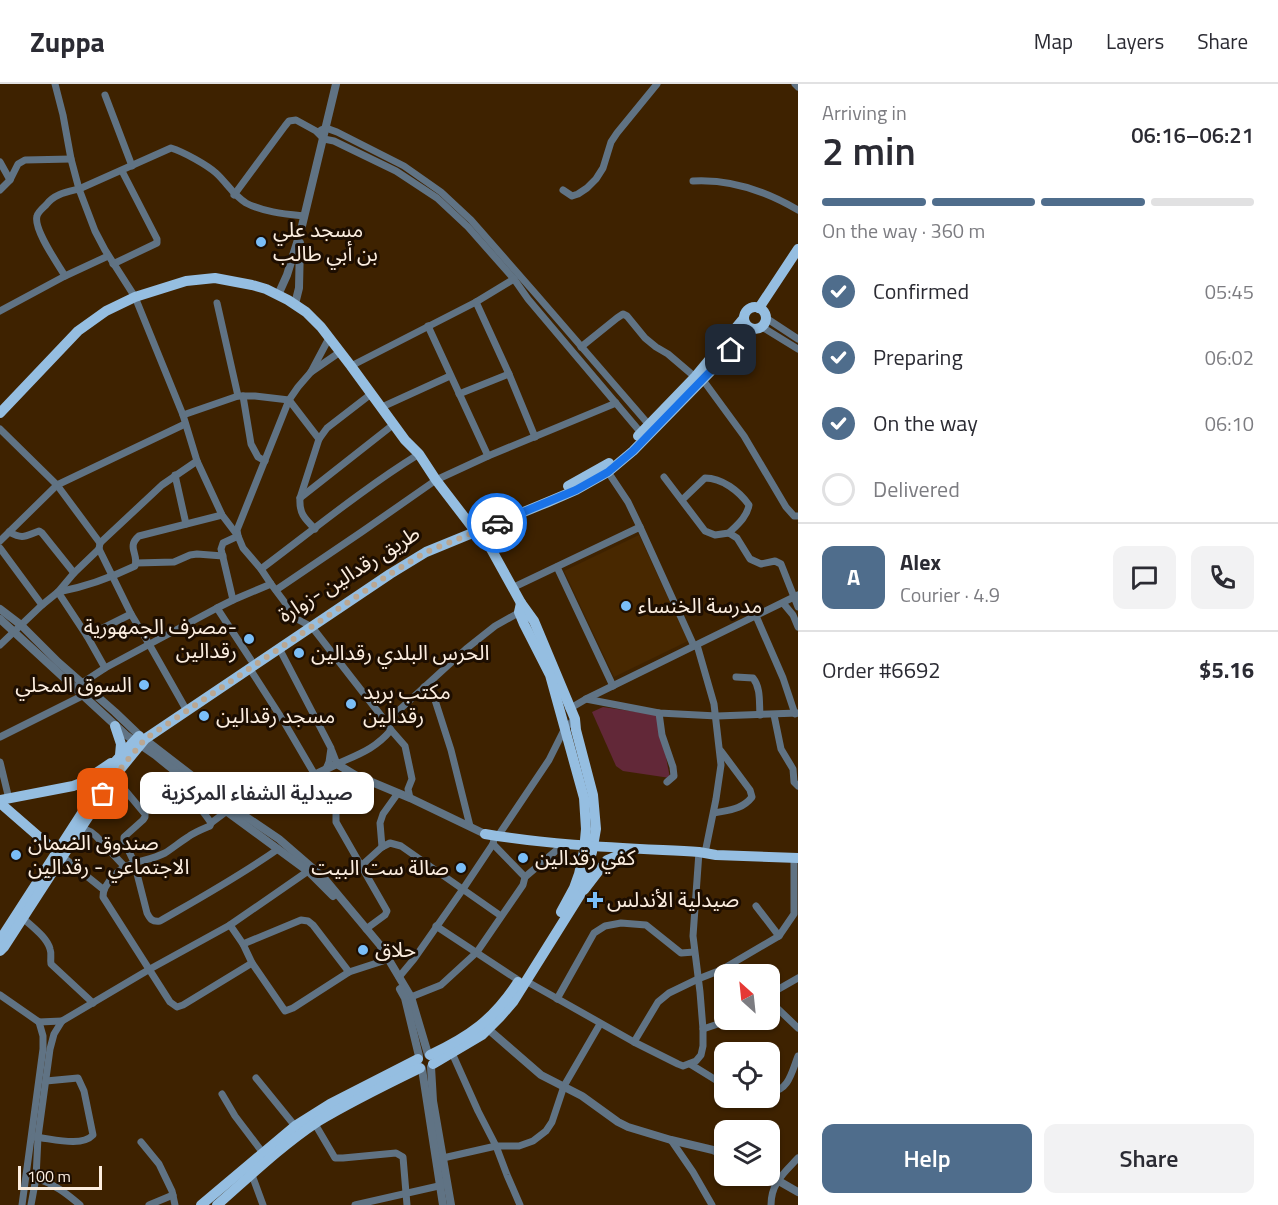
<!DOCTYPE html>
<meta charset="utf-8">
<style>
body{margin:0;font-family:"Titillium Web","Noto Sans Arabic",sans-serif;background:#f2f2f3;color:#2b2b33;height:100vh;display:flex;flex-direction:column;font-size:22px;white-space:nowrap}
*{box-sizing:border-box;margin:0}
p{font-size:20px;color:#7c7c81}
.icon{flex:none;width:33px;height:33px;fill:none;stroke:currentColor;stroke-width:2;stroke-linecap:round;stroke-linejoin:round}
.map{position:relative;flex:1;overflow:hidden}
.sheet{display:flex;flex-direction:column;background:#fff;width:480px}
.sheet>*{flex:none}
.needle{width:39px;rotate:333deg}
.tools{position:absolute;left:714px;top:880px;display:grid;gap:12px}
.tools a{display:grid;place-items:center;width:66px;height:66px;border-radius:12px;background:#fff;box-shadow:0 2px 4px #0004;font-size:30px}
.scale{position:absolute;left:18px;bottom:15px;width:84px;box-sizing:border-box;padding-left:6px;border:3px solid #fceee0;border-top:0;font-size:16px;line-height:21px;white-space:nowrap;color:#fceee0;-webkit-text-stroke:4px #1d0e01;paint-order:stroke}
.pin{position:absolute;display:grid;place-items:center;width:51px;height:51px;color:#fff;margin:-26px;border-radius:12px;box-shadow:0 3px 9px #0006}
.courier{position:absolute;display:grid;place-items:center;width:60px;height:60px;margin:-30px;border:4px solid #1a73e8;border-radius:50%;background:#fff;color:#222;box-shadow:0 2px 8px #0007}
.bubble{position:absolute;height:42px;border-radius:12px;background:#fff;box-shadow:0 2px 4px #0004;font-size:20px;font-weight:600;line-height:42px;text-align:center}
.overview em{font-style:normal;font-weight:600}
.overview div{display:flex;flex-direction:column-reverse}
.overview{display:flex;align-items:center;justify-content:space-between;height:102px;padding:0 24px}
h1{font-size:39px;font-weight:600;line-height:45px}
.bar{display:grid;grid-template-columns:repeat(4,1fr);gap:9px 6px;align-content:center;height:72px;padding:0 24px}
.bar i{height:8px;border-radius:4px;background:#e1e1e2}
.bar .current{background:#4f6d8c}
.bar p{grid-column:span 4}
.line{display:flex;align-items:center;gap:15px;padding:0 24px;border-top:2px solid #e1e1e2}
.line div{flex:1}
.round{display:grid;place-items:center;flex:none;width:63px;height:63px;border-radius:12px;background:#f2f2f3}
ol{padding:0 24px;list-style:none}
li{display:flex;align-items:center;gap:18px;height:66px}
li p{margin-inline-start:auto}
li .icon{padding:6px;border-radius:50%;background:#4f6d8c;color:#fff;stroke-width:4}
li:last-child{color:#7c7c81}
li i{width:33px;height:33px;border:3px solid #e1e1e2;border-radius:50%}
.cta{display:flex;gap:12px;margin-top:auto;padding:12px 24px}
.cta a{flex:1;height:69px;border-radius:12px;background:#4f6d8c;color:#fff;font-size:24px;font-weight:600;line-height:69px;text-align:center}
.cta a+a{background:#f2f2f3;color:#2b2b33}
header{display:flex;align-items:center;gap:36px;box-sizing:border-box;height:84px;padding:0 30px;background:#fff;border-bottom:2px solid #e1e1e2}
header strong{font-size:28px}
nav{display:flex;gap:33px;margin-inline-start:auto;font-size:21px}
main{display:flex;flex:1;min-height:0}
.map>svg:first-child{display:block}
.built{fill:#482800}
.green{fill:#622838}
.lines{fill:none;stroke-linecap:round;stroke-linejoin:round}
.minor{stroke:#607384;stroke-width:7}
.tertiary{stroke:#607384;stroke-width:8}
.primary{stroke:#95bee1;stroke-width:10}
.done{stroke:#baa792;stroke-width:6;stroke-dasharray:0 10.8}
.route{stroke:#1a73e8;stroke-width:8}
.poi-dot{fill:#7abef8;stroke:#1d0e01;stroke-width:2}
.labels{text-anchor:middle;stroke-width:6;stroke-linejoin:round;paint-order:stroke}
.poi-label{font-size:21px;fill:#fceee0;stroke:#1d0e01;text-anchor:start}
.street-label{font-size:21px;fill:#fceee0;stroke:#1d0e01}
</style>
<header>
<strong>Zuppa</strong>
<nav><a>Map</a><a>Layers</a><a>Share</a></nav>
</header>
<main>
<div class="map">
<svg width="798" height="1121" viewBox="0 0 798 1121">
<rect width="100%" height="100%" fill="#3e2200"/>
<!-- built -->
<path class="built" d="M639 451 688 557 614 593 564 487Z"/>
<!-- green -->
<path class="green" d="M603 623 658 631 670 694 623 687 616 682 592 628Z"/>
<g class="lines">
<!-- minor -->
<g class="minor">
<path d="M55 0 63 31 71 75 79 105 95 147 105 166 135 213 183 331 197 377 222 431 238 452 223 459 221 465 233 516 217 524"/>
<path d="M795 0 798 3"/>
<path d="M105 11 132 82"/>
<path d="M321 46 326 44 337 48 404 82 441 108 471 136 535 209 650 342"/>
<path d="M0 78 10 96"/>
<path d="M693 97C730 95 766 107 798 126"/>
<path d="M0 106 10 96 18 80 25 76 71 75"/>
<path d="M563 106 572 112 578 110 587 104 596 95 603 84 611 58 617 49 657 0"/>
<path d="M234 111 285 42 289 37 296 36 316 47 324 55 334 57 396 87 437 114 468 143 514 195 528 215 642 350"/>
<path d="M113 180 157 159V155L122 87"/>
<path d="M65 192C58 180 33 145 37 132 38 128 43 124 46 121 54 110 67 108 79 105L171 64C184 68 207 81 216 89 227 99 233 111 246 119 263 128 285 130 304 132"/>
<path d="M476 218 509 290 535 353"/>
<path d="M217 219 238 312"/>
<path d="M0 227 65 192 108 172"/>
<path d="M766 234 798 255"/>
<path d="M428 242 488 372"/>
<path d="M762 243 798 265"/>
<path d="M329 254 311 288 298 303 289 316 237 446 238 452 243 464 261 485 271 500 292 528 297 535 312 543 386 638 466 565 495 542 520 528"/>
<path d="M581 263 617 234 623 230 627 232 645 254 656 263 668 270 695 293"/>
<path d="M351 282 476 218 514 195"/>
<path d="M311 288 340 268"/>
<path d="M703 296 744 352 786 423 794 432H798"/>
<path d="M459 310 509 290"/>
<path d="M243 312 251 360 258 373 265 377"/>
<path d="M382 323 450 292"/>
<path d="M183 331 238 312H255L289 316 319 355"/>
<path d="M0 345 57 401 100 459"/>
<path d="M608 388 628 418 640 443"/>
<path d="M175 391 186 440"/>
<path d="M664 393 705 447 715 451 729 449 737 454 750 475 761 480 775 477 781 480 798 523"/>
<path d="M300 414 394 340"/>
<path d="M682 416 705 394C722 394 739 407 749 421 747 433 737 441 729 449"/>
<path d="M315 445C304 434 299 429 300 414L319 355 327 344 371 310"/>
<path d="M9 448C24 456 25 452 39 447L42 449 74 489"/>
<path d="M0 457 57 401 185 340"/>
<path d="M0 464 42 521"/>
<path d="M99 465 131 530 149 560 187 627"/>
<path d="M136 479 174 478 190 471 197 470 223 472"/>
<path d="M557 483 613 602"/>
<path d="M261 485C313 446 364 404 419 370"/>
<path d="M512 504 640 443 694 562"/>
<path d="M276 506 363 447 436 396 488 372 616 319"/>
<path d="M233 516 271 500"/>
<path d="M783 519 793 531 798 543"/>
<path d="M756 532 783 594 795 630"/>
<path d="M87 552 131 530"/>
<path d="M0 561 42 521 58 508 74 489 99 465 100 459 162 401 197 377"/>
<path d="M697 561 714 620 721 681 716 715 705 769"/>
<path d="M279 564 331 664 329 678 326 685"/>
<path d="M105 584 87 552 58 508C85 503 110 494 135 482 139 470 126 463 139 452L222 431"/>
<path d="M250 585 284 638 315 691"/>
<path d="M736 593 753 594C761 604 759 618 760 631"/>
<path d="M79 601 105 584 217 524 251 576"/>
<path d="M424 603 434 613 451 666 470 742"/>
<path d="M586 615 659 629 717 632 798 629"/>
<path d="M569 625 586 615 798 511"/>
<path d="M659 629 662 651 673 683 674 692 667 698"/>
<path d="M774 631 781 665 793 685 794 698 798 702"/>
<path d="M391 646 405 662 412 695 408 705 410 714"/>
<path d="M0 653 86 610"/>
<path d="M332 667 337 680C359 670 375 665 391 646L386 638"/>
<path d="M0 678 9 715"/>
<path d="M355 691 336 728V738L387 827 385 831 366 845"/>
<path d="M114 693 145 730V733L143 736 124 753V757L134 778 147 829C150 835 152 838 160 837 200 814 240 792 278 765"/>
<path d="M183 693C187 713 201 723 211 739L210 742C203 745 195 748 188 753 180 758 173 764 165 769 143 780 128 774 110 796 106 802 103 805 103 813L170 918 177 923 183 921 252 879"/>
<path d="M714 729C728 726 742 726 752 713L750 706 721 667"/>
<path d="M211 739 227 727"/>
<path d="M82 744 91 748 96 752 124 782"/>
<path d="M493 760 525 793"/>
<path d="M382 763 380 739 383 730 398 709"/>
<path d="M63 773 104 806"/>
<path d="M361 782 382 763 390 759 401 762 501 832"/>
<path d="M756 822 779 852"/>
<path d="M23 834C31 842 47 853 50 865 52 870 50 874 51 880L93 919"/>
<path d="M230 841 243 860 252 879 285 927 293 924 349 888 383 877"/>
<path d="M436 842 518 896"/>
<path d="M243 860 301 836 308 837 313 841 349 888"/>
<path d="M399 893 414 875 463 805 493 760 494 755 498 752 549 676 565 644 575 635"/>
<path d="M526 897 634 958 678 980 683 982 696 977 701 971 703 962V945L700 908 693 852 699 768"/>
<path d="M770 910 798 894"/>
<path d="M0 911 39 938 43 952V965L22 1121"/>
<path d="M411 913 441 901 477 868 523 801 525 793 558 765"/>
<path d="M557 915 594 849 605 842 621 839 646 841 681 869 694 868"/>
<path d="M770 924H777L798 944"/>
<path d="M39 938 62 937"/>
<path d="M703 945 730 936"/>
<path d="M634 958 658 918 669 909 698 895 721 886 779 852 794 830V774"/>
<path d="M452 969 478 1027 496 1062 507 1091 520 1121"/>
<path d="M690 980 724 1001"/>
<path d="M256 994 295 1042"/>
<path d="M770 1008C789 1007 792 987 798 972"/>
<path d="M222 1010 235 1032 263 1069"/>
<path d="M315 1040 335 1074H343L396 1069 403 1073 407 1121"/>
<path d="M34 1053C50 1054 81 1064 93 1051L84 1007 78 994 46 997"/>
<path d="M671 1056 693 1088 712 1121"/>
<path d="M141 1058 159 1080 172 1107 175 1121"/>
<path d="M443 1074 496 1062H519L533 1057 546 1047 552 1038 564 1002 600 940"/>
<path d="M252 1091 263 1121"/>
<path d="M36 1094C54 1100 66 1109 80 1121"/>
<path d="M31 1121 36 1094 38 1053 50 965 54 950 62 937 150 885 230 841 311 785"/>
<path d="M149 1121 173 1111"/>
<path d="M355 1121 443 1101"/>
<path d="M771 1121C771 1099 784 1089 798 1074"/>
</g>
<!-- tertiary -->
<g class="tertiary">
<path d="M278 211 287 191 301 146 336 0"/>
<path d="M295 220 299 204 300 159"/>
<path d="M0 525 21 541 58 578 115 628 139 651 239 728 279 755 324 794 380 861 411 913 428 970"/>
<path d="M0 535 126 651 155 671 207 713 309 788 333 812"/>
<path d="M237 728 337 680 355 691 410 714 485 750"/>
<path d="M400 905 405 914 419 972"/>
<path d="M484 940 488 945 541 991 582 1012 618 1038 628 1043 671 1056 713 1066 724 1071"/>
<path d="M431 983 433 1017 451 1121"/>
<path d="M422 985 443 1121"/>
<path d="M770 1092 798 1108"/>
</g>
<!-- primary -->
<g class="primary">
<circle cx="755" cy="234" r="11"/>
<path d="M759 224 798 165"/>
<path d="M0 329 78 247 106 227 135 213 186 197 215 194 252 201 266 205 288 216 306 228 321 243 351 282 405 356 419 370 436 396 472 443 485 454 521 519 534 537 575 635 576 646 593 711 596 745 592 768 580 811 513 918 500 933 482 951 433 980"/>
<path d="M638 352 695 293 744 234"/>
<path d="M568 402 609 379"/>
<path d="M521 519 519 528 524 540 550 591 584 714 586 745 584 767 579 790 574 804 561 828"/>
<path d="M115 642 121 660 120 671"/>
<path d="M0 716 73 702 81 699 111 679"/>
<path d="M0 719 61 772"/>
<path d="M485 750C556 762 628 764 699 768L716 771 798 774"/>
<path d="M584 806 604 780 607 776 624 769"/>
<path d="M0 856 115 678 139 652"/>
<path d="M0 867 4 863 114 693 145 655 390 490 426 468 548 418 576 406 608 388 633 367 752 245"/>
<path d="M430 971C470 952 493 936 518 898"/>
<path d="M201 1121 295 1042 330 1020 418 975"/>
<path d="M217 1121C249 1093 281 1062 317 1038 350 1018 385 1001 420 984"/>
</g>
</g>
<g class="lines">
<!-- done -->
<path class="done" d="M103 710 121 684 145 655 390 490 426 468 497 439"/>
<!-- route -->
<path class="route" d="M497 439 576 406 608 388 633 367 731 266"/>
</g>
<!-- markers -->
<g class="poi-dot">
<circle cx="261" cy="158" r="6"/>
<circle cx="626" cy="522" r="6"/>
<circle cx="249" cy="555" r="6"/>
<circle cx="299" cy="569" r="6"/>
<circle cx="144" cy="601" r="6"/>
<circle cx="351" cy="620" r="6"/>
<circle cx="204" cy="632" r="6"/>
<circle cx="16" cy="771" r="6"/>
<circle cx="523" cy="774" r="6"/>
<circle cx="461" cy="784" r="6"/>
<path d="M592 807h6v6h6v6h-6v6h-6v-6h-6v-6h6z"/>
<circle cx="363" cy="866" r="6"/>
</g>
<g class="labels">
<!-- poi labels -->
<g class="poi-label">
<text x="273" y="153">مسجد علي<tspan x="273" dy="24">بن أبي طالب</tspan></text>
<text x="638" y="529">مدرسة الخنساء</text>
<text x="237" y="550" text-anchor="end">مصرف الجمهورية-<tspan x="237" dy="24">رقدالين</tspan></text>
<text x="311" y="576">الحرس البلدي رقدالين</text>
<text x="132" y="608" text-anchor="end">السوق المحلي</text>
<text x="363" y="615">مكتب بريد<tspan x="363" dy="24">رقدالين</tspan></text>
<text x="216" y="639">مسجد رقدالين</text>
<text x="28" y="766">صندوق الضمان<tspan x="28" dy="24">الاجتماعي - رقدالين</tspan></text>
<text x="535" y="781">كفي رقدالين</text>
<text x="449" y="791" text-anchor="end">صالة ست البيت</text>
<text x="607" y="823">صيدلية الأندلس</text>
<text x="375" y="873">حلاق</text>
</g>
<!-- street labels -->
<g class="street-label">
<text transform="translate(349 490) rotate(-32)" y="7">طريق رقدالين -زوارة</text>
</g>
</g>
</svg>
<div class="tools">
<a><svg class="needle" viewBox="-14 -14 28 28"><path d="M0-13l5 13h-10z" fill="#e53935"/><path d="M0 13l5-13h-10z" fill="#7c7c81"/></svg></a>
<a><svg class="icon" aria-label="locate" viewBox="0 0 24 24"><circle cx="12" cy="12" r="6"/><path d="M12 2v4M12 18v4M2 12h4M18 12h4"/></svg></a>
<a><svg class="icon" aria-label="layers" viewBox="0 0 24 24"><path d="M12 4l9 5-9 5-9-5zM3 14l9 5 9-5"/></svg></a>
</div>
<div class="scale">100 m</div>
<div class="pin" style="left:103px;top:710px;background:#ea580c"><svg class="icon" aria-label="bag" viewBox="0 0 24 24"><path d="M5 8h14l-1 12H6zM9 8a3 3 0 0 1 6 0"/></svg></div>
<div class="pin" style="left:731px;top:266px;background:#1f2937"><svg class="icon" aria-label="home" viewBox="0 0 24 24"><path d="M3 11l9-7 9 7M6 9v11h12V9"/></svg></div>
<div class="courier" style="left:497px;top:439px"><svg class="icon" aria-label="car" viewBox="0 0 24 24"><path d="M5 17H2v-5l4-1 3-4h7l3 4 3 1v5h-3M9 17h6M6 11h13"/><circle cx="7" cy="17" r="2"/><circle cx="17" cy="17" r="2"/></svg></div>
<div class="bubble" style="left:140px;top:688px;width:234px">صيدلية الشفاء المركزية</div>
</div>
<section class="sheet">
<div class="overview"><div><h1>2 min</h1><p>Arriving in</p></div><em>06:16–06:21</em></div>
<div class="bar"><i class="current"></i><i class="current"></i><i class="current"></i><i></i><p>On the way · 360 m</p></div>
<ol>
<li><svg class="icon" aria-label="check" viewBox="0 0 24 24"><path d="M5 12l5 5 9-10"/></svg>Confirmed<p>05:45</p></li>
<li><svg class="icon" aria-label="check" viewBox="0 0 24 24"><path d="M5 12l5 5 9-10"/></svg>Preparing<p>06:02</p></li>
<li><svg class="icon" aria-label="check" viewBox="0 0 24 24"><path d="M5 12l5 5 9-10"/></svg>On the way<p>06:10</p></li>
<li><i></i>Delivered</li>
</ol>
<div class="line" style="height:108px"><b class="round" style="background:#4f6d8c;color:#fff">A</b><div><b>Alex</b><p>Courier · 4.9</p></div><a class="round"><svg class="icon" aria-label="chat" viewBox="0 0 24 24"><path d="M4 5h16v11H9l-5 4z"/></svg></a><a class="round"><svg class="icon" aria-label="phone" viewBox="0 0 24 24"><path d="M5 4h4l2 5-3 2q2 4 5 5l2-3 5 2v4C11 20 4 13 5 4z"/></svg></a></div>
<div class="line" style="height:78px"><div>Order #6692</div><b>$5.16</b></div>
<div class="cta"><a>Help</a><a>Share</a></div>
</section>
</main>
